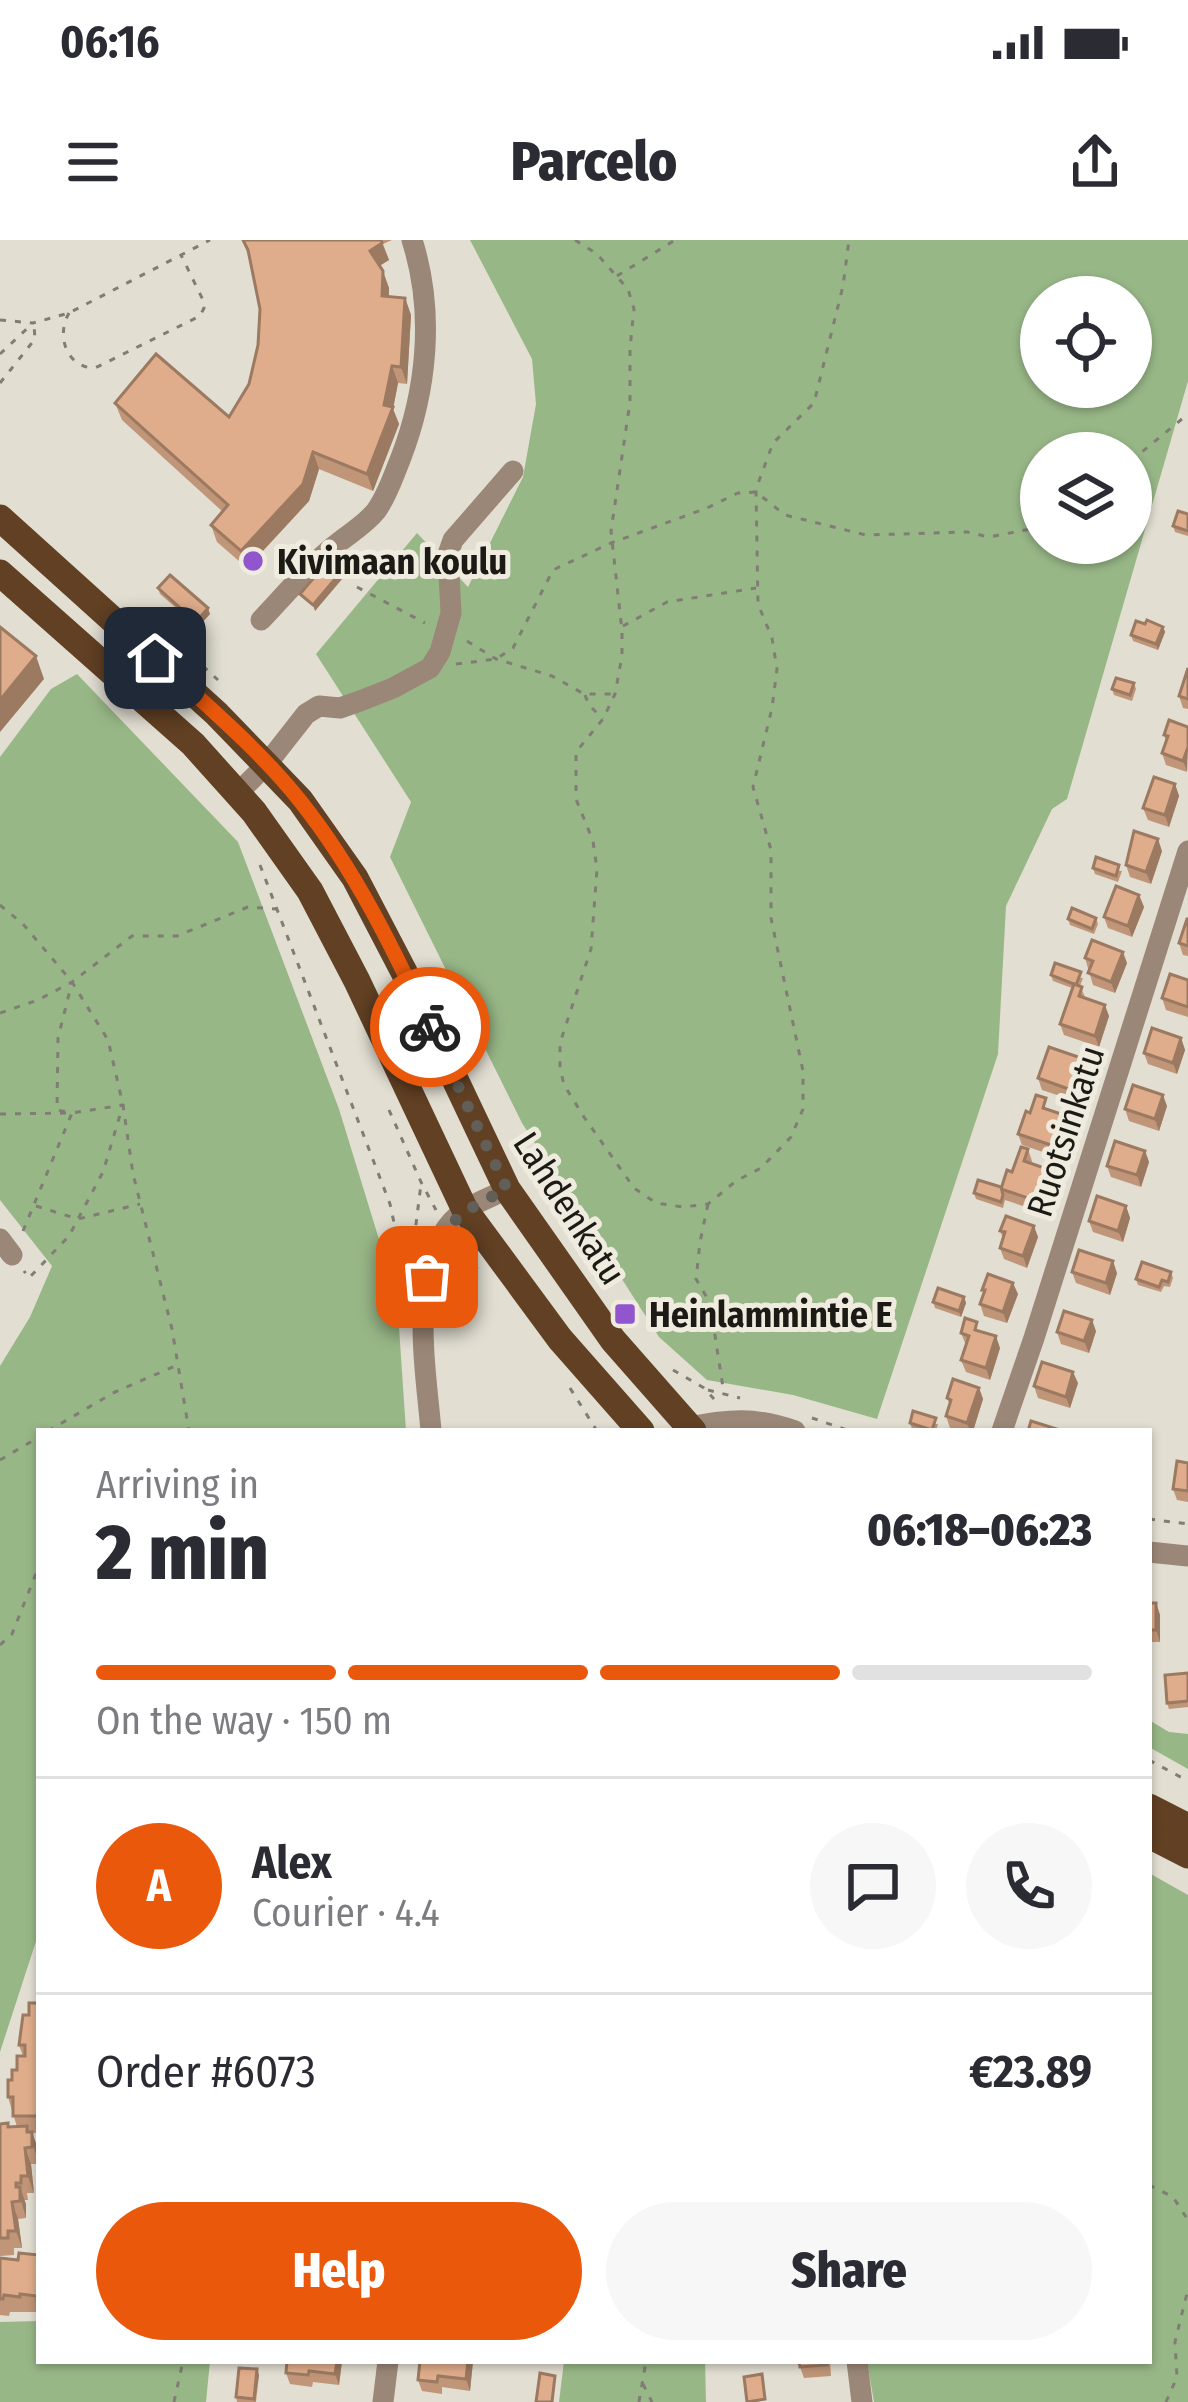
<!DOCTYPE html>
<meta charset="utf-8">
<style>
body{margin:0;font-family:"Fira Sans Condensed",sans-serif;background:#f7f7f7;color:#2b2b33;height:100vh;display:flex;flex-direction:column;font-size:45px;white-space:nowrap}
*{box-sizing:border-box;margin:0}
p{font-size:39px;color:#7c7c81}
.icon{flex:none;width:66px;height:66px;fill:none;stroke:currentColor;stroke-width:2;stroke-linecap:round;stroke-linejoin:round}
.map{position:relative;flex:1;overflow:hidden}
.panel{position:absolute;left:36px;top:1188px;width:1116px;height:936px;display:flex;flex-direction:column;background:#fff;border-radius:0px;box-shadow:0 3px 9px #0004}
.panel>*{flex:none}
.buttons{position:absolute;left:1020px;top:36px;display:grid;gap:24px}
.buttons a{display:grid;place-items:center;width:132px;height:132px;border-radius:50%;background:#fff;box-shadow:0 3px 9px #0004;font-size:60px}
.pin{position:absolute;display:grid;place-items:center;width:102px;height:102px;color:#fff;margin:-51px;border-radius:24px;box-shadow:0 6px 18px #0006}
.courier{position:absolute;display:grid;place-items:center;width:120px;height:120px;margin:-60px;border:9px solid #ea580c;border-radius:50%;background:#fff;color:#222;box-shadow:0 3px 15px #0007}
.head em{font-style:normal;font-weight:800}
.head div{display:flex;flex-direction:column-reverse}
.head{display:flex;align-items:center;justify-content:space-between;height:204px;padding:0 60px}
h1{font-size:78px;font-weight:800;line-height:90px}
.bar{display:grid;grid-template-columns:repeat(4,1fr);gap:18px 12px;align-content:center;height:144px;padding:0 60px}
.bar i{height:15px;border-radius:9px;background:#e1e1e2}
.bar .active{background:#ea580c}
.bar p{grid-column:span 4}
.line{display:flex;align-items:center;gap:30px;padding:0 60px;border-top:3px solid #e1e1e2}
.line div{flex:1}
.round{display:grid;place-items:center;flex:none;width:126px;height:126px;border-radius:63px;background:#f7f7f7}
.cta{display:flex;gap:24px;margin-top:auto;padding:24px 60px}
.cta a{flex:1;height:138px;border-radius:72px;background:#ea580c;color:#fff;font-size:48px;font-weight:800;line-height:138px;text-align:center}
.cta a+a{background:#f7f7f7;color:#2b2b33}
.status{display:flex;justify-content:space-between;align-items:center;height:84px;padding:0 60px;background:#fff;direction:ltr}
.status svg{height:33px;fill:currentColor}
header{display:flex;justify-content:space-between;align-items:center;height:156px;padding:0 60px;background:#fff;font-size:54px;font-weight:800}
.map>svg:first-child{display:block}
.forest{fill:#98b787;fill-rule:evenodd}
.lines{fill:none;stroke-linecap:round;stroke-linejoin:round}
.path{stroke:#807d75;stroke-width:3;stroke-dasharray:6 9;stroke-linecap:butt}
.minor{stroke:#9b8777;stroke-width:21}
.major{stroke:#614023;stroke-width:27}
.wall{fill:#c09578}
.shaded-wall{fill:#9c7961}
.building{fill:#dfad8b;stroke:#9c7961;stroke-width:3}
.done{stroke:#615f57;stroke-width:12;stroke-dasharray:0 21.6}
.route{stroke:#ea580c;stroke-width:15}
.poi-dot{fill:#9156cd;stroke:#efebdf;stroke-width:4.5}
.labels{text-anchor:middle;stroke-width:10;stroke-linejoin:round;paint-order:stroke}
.poi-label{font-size:36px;font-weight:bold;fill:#1b1a15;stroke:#efebdf;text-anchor:start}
.street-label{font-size:36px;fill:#1b1a15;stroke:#efebdf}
</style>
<div class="status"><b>06:16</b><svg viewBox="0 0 49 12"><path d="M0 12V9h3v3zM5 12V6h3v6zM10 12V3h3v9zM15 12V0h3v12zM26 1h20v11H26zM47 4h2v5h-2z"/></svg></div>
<header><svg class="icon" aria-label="menu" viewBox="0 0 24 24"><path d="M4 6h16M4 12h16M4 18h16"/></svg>Parcelo<svg class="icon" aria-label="share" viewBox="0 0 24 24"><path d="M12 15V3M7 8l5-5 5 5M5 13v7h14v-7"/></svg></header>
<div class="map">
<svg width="1188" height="2162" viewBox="0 0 1188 2162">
<rect width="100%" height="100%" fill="#e2ded2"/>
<!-- forest -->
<g class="forest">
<path d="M470 0H1188V141L1067 559 1052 569 1006 666 998 814 877 1179 793 1155 707 1140 659 1097 522 883 390 617 411 562 316 414 417 293 468 347 523 237 536 164 532 119ZM1041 57H1131V147H1041ZM1041 213H1131V303H1041Z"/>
<path d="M77 434 238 602 339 869 397 1058 406 1191H39V1692L0 1812V1126L30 1077 52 1026 0 960V517L51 449Z"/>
<path d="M1149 1480 1169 1492 1188 1494V1529L1149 1507Z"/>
<path d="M1149 1633 1188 1655V2162H874L867 2121H1149Z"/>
<path d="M39 2081V2121H210L206 2162H0V2082Z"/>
<path d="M564 2121H705L706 2162H559Z"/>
</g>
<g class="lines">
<!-- path -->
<g class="path">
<path d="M575 0 597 14 628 49 634 69 630 108V162L611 291 622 391V416L615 454 603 479 576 512V559L593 601 597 629 591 709 560 803V828L564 845 584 877 634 948 656 963 683 967 708 964 736 941 761 928 791 897 803 869V831L771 678V610L753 547 772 468 777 429 772 398 758 364 756 249 773 203 814 163 843 46 849 0"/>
<path d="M617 36 675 0"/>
<path d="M69 73C56 95 66 128 95 128L200 76 204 68V62L181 15"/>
<path d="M0 80 33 83 69 73 210 0"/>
<path d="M0 114 33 83"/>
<path d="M0 143 35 99 34 85"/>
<path d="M1131 221 1188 174"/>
<path d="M357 347 425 383"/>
<path d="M623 386 667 362 756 348"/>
<path d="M467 401 496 419 552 436 584 454H613"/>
<path d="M456 424 496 419 513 408 553 330 611 303 707 268 738 253 756 252 785 275 866 295 967 292 989 297 1041 287"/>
<path d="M203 426 218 440"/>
<path d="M585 455 589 465 603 479"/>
<path d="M260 625 390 964 405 1034"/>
<path d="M0 665 23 684 72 742 108 800 123 865 133 934 172 1089 189 1191"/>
<path d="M0 773 38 760 72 742 132 696H177L248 667 276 669"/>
<path d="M389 870 421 942 436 970"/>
<path d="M0 874 72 873 123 865 103 932 78 979 69 996 29 1038 24 1031"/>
<path d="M708 964 700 1002 696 1039 710 1063 724 1154"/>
<path d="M36 966 78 979 140 964"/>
<path d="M23 991 72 873 57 870 58 798 72 742"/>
<path d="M414 1000 421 944"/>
<path d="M459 1010 471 1030 478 1027"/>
<path d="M448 1047 471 1030 485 1037"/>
<path d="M673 1130 704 1148 714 1159"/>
<path d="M570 1148 597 1191"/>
<path d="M708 1150 740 1158"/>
<path d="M812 1178 850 1191"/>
<path d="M48 1191 113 1153 175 1126"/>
<path d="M0 1220 39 1197"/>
<path d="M1149 1279 1188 1284"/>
<path d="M0 1405 12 1394 39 1326"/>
<path d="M1149 1520 1188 1541"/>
<path d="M1149 1945 1173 1957 1188 1980"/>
<path d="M643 2144 652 2162"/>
<path d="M174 2162 183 2121"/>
<path d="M639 2162 646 2121"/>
<path d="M1166 2162 1177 2137 1175 2102 1188 2049"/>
</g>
<!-- minor -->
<g class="minor">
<path d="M261 380C284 356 307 328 333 307 348 294 364 286 376 271 387 256 393 237 400 220 427 151 435 72 412 0"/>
<path d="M238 553 266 525 306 474 319 466 340 468 360 461 393 448 430 428 440 412 451 373 448 314 453 300 513 231"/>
<path d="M0 999 12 1015"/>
<path d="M431 1191C426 1128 404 1012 465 970 478 961 494 956 507 949"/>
<path d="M684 1191 689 1187C730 1179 755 1177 795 1191"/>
<path d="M1002 1191 1034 1098 1188 611"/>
<path d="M1149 1312 1188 1316"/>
<path d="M857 2121 862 2162"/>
<path d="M383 2162 388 2121"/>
</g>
<!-- major -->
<g class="major">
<path d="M0 278 217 474 300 560 355 638 404 732 507 949 613 1100 693 1191"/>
<path d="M0 333 193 504 254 572 310 651 357 741 465 970 560 1099 641 1191"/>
<path d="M1149 1567 1188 1587"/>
<path d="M1149 1595 1188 1615"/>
</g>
</g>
<!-- wall -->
<g class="wall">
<path d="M242 0H392L383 4 389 20 379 26 389 48V56L405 58 411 75 407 144 398 143 393 169 399 184 373 251 319 229 309 261 247 328 217 302 211 285 223 272 122 180 115 163 229 177 249 144 258 105 260 69 249 16Z"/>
<path d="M1188 274V296L1175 292 1173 286Z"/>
<path d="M158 348 210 374 198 387 160 354Z"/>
<path d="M1145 384 1163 387 1165 392 1158 410 1133 401 1131 395Z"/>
<path d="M1188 428V469L1183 468 1179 456Z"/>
<path d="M1134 443 1136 449 1132 461 1114 455 1112 449Z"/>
<path d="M1169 480 1187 532 1166 525 1162 513 1166 501 1164 495Z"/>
<path d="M1175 544 1179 556 1169 587 1148 580 1143 568Z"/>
<path d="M1162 611 1151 644 1130 637 1126 625Z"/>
<path d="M1093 628 1122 631 1118 642 1095 634Z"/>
<path d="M1139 655 1144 667 1132 697 1108 688 1104 677Z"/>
<path d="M1096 678 1098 684 1094 694 1070 685 1068 679Z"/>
<path d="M1188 679V716L1183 715 1179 703Z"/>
<path d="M1085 718 1127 723 1115 753 1093 745Z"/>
<path d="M1051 735 1083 738 1080 746 1086 759 1109 776 1099 807 1064 795 1060 784 1072 748 1053 741Z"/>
<path d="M1188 740V777L1166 770 1162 758Z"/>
<path d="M1181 798 1185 810 1177 834 1148 824 1144 813Z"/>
<path d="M1084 819 1089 831 1078 862 1042 850 1038 838Z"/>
<path d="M1167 866 1159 891 1129 881 1125 869Z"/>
<path d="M1050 870 1067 876 1071 888 1061 918 1022 905 1018 894 1030 873Z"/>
<path d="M1028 909 1032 921 1031 924 1054 941 1044 973 1005 960 1003 968 976 959 974 953 1001 947Z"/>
<path d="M1145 911 1149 922 1141 947 1111 937 1107 926Z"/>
<path d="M1126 966 1130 978 1123 1002 1093 992 1089 981Z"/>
<path d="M1000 991 1038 997 1027 1028 1004 1019 1000 1008 1003 998Z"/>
<path d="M1072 1032 1117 1033 1110 1055 1076 1043Z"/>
<path d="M1171 1032 1173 1038 1170 1047 1164 1046 1161 1052 1138 1045 1136 1039Z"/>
<path d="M982 1050 1018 1054 1007 1083 984 1076 980 1064 984 1054Z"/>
<path d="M964 1057 966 1063 961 1077 935 1068 933 1062Z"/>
<path d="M1096 1091 1089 1113 1061 1104 1057 1092Z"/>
<path d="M981 1092 1000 1108 990 1140 966 1132 961 1120 966 1105 961 1093Z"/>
<path d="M1078 1143 1070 1168 1038 1158 1034 1146Z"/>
<path d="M979 1148 983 1159 973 1191H959L950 1188 946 1176 950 1165 947 1158Z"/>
<path d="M910 1183 938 1184 936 1191H919L912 1189Z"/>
<path d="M1188 1223V1262L1177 1260 1173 1249Z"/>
<path d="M1149 1363H1156L1160 1375V1402H1149Z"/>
<path d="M1188 1433V1467L1169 1469 1167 1463Z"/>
<path d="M39 1763V1893H32L38 1909 39 1924H31L34 1953H27L28 1960H24L26 1978 18 1979 22 2008H14V2015L0 2016V1884L9 1887H17L8 1857 12 1840 23 1816 19 1805 29 1775Z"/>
<path d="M39 2015V2072H10L9 2076 0 2075V2018L18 2020Z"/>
<path d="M287 2121H342L339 2145 313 2142 312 2147 290 2144 286 2133Z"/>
<path d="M473 2121 470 2151 442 2147V2154L422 2151 418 2140Z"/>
<path d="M830 2121 831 2136 804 2138 800 2127Z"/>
<path d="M257 2129 259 2135 256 2162H237L236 2157Z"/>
</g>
<!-- shaded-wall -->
<g class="shaded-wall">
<path d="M382 3 389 20 376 28 370 11Z"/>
<path d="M383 31 389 48 388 73 382 56Z"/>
<path d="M405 58 411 75 407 144 401 127Z"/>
<path d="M392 126 398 143 393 169 399 184 373 251 367 234Z"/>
<path d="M313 212 319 229 309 261 247 328 241 311Z"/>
<path d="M341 332 343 338 315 371 313 365Z"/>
<path d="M208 368 210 374 198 387 196 382Z"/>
<path d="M1163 387 1165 392 1158 410 1156 404Z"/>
<path d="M36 416 44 439 0 492V460Z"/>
<path d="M1188 507 1187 532 1183 521Z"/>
<path d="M1175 544 1179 556 1169 587 1165 575Z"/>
<path d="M1158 599 1162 611 1151 644 1146 632Z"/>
<path d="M1139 655 1144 667 1132 697 1128 686Z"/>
<path d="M1123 712 1127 723 1115 753 1111 742Z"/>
<path d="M1105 765 1109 776 1099 807 1095 796Z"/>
<path d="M1181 798 1185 810 1177 834 1173 823Z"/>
<path d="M1084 819 1089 831 1078 862 1074 851Z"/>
<path d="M1163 855 1167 866 1159 891 1155 879Z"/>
<path d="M1067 876 1071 888 1061 918 1057 907Z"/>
<path d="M1145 911 1149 922 1141 947 1137 935Z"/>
<path d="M1050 930 1054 941 1044 973 1040 962Z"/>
<path d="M1126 966 1130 978 1123 1002 1118 991Z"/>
<path d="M1034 986 1038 997 1027 1028 1023 1016Z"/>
<path d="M1113 1021 1117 1033 1110 1055 1106 1043Z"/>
<path d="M1013 1043 1018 1054 1007 1083 1003 1072Z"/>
<path d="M964 1057 966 1063 961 1077 959 1071Z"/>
<path d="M1092 1080 1096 1091 1089 1113 1084 1101Z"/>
<path d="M996 1096 1000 1108 990 1140 986 1128Z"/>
<path d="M1073 1132 1078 1143 1070 1168 1066 1157Z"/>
<path d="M979 1148 983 1159 973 1191H970L967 1183Z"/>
<path d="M1156 1363 1160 1375V1402L1156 1390Z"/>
<path d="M27 1886 32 1901V1892L38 1909 39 1924Z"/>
<path d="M25 1908 31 1924 34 1953 28 1936Z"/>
<path d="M16 1943 20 1954V1947L26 1964V1978Z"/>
<path d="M12 1962 18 1979 22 2008 16 1991Z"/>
<path d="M337 2121H342L339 2145 335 2134Z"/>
<path d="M468 2121H473L470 2151 466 2139Z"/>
<path d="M257 2129 259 2135 255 2162 254 2159Z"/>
</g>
<!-- building -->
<g class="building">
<path d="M243 0H381L382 3 370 11 383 31 382 56 405 58 401 127 392 126 384 165 393 167 367 234 313 212 303 244 241 311 211 285 228 265 115 163 156 114 229 177 249 144 258 105 260 69 248 10Z"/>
<path d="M1178 271 1188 274V291L1173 286Z"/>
<path d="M328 321 341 332 313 365 300 354Z"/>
<path d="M170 335 208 368 196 382 158 348Z"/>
<path d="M1147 380 1163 387 1156 404 1131 395 1136 381 1145 384Z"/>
<path d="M0 387 36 416 0 460Z"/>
<path d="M1188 428V459L1179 456Z"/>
<path d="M1116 438 1134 443 1130 455 1112 449Z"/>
<path d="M1169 480 1188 487V507L1183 521 1162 513 1168 496 1164 495Z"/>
<path d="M1154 537 1175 544 1165 575 1143 568Z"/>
<path d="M1134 591 1158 599 1146 632 1126 625Z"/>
<path d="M1096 617 1119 625 1116 636 1093 628Z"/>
<path d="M1116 646 1139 655 1128 686 1104 677Z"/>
<path d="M1072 668 1096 678 1092 689 1068 679Z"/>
<path d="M1187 679H1188V706L1179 703Z"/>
<path d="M1092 700 1123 712 1111 742 1088 733 1093 721 1085 718Z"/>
<path d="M1055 723 1081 732 1076 745 1051 735Z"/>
<path d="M1170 734 1188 740V767L1162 758Z"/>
<path d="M1074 744 1082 747 1079 756 1105 765 1095 796 1060 784Z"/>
<path d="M1152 788 1181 798 1173 823 1144 813Z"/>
<path d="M1049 807 1084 819 1074 851 1038 838Z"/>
<path d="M1133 845 1163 855 1155 879 1125 869Z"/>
<path d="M1036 855 1046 858 1043 868 1067 876 1057 907 1018 894 1026 871 1030 873Z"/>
<path d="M1115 901 1145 911 1137 935 1107 926Z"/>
<path d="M1021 907 1028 909 1024 921 1050 930 1040 962 1001 949 1007 930 1012 932Z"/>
<path d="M978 940 1001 947 1003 955 1001 962 974 953Z"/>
<path d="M1097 956 1126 966 1118 991 1089 981Z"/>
<path d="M1006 976 1034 986 1023 1016 1000 1008 1005 992 1000 991Z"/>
<path d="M1079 1010 1113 1021 1106 1043 1072 1032Z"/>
<path d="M1142 1022 1171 1032 1168 1042 1162 1040 1159 1047 1136 1039Z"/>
<path d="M988 1034 1013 1043 1003 1072 980 1064 985 1050H982Z"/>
<path d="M938 1048 964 1057 959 1071 933 1062Z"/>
<path d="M1064 1071 1092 1080 1084 1101 1057 1092Z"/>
<path d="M965 1078 977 1082 975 1090 996 1096 986 1128 961 1120 969 1096 961 1093Z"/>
<path d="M1042 1122 1073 1132 1066 1157 1034 1146Z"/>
<path d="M953 1139 979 1148 967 1183 946 1176 951 1160 947 1158Z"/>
<path d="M913 1171 936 1178 932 1190 910 1183Z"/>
<path d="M1031 1181 1057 1189V1191H1028Z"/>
<path d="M1177 1221 1188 1223V1251L1173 1249Z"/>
<rect x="1149" y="1363" width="7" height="27"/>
<path d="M1188 1433V1461L1167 1463 1165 1435Z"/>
<path d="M29 1763H39V1876H13V1857H8V1840H12V1830H17V1816H25V1805H19L23 1775H29Z"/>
<path d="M8 1883V1887L27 1886V1892H32V1907L25 1908 28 1936H21V1943H16V1947H20V1961L12 1962 16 1991H8V1998H0V1884Z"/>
<path d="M19 2013 39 2015V2060H37V2056L20 2054V2057L4 2055 3 2059H0V2018L18 2020Z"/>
<path d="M287 2121H337L335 2134 309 2131 308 2135 286 2133Z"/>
<path d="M420 2121H468L466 2139 438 2136 437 2142 418 2140Z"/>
<path d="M799 2121H826L827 2125 800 2127Z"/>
<path d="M239 2128 257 2129 254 2159 236 2157Z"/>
<path d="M540 2133 555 2136 552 2162H536Z"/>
<path d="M762 2134 765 2159 747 2162 744 2137Z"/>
</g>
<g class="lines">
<!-- done -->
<path class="done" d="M427 1037C443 981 457 974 507 949L430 787"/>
<!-- route -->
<path class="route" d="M155 418C205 464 259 509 301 562 355 630 393 708 430 787"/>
</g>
<!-- markers -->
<g class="poi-dot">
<circle cx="253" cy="321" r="12"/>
<rect x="613" y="1062" width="24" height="24" rx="6"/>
</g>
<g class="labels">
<!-- poi labels -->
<g class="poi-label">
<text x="277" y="334">Kivimaan koulu</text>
<text x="649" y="1087">Heinlammintie E</text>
</g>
<!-- street labels -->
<g class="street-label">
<text transform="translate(1065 891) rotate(-72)" y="13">Ruotsinkatu</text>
<text transform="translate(570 968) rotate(57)" y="13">Lahdenkatu</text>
</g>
</g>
</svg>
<div class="buttons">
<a><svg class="icon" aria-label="locate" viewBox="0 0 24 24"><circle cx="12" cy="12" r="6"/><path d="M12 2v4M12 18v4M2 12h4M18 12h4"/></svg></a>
<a><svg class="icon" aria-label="layers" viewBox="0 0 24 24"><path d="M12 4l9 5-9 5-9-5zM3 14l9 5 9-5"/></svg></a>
</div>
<div class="pin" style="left:427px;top:1037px;background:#ea580c"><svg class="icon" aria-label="bag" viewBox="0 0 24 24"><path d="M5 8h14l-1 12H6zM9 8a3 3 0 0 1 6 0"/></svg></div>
<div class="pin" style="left:155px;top:418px;background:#1f2937"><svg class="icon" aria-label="home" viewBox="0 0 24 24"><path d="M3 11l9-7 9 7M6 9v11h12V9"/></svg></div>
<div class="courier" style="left:430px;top:787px"><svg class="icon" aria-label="bike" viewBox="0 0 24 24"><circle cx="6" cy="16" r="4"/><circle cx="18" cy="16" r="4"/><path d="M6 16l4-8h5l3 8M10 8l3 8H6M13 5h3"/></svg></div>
<section class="panel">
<div class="head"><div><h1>2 min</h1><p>Arriving in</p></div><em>06:18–06:23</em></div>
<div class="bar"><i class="active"></i><i class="active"></i><i class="active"></i><i></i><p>On the way · 150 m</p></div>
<div class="line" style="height:216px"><b class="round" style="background:#ea580c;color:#fff">A</b><div><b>Alex</b><p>Courier · 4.4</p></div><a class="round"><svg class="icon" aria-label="chat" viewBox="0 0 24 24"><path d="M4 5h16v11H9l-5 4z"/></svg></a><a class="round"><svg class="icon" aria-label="phone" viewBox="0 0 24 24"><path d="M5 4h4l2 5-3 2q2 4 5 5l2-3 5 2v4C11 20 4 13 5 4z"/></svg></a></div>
<div class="line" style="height:156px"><div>Order #6073</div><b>€23.89</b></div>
<div class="cta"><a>Help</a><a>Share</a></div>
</section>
</div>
